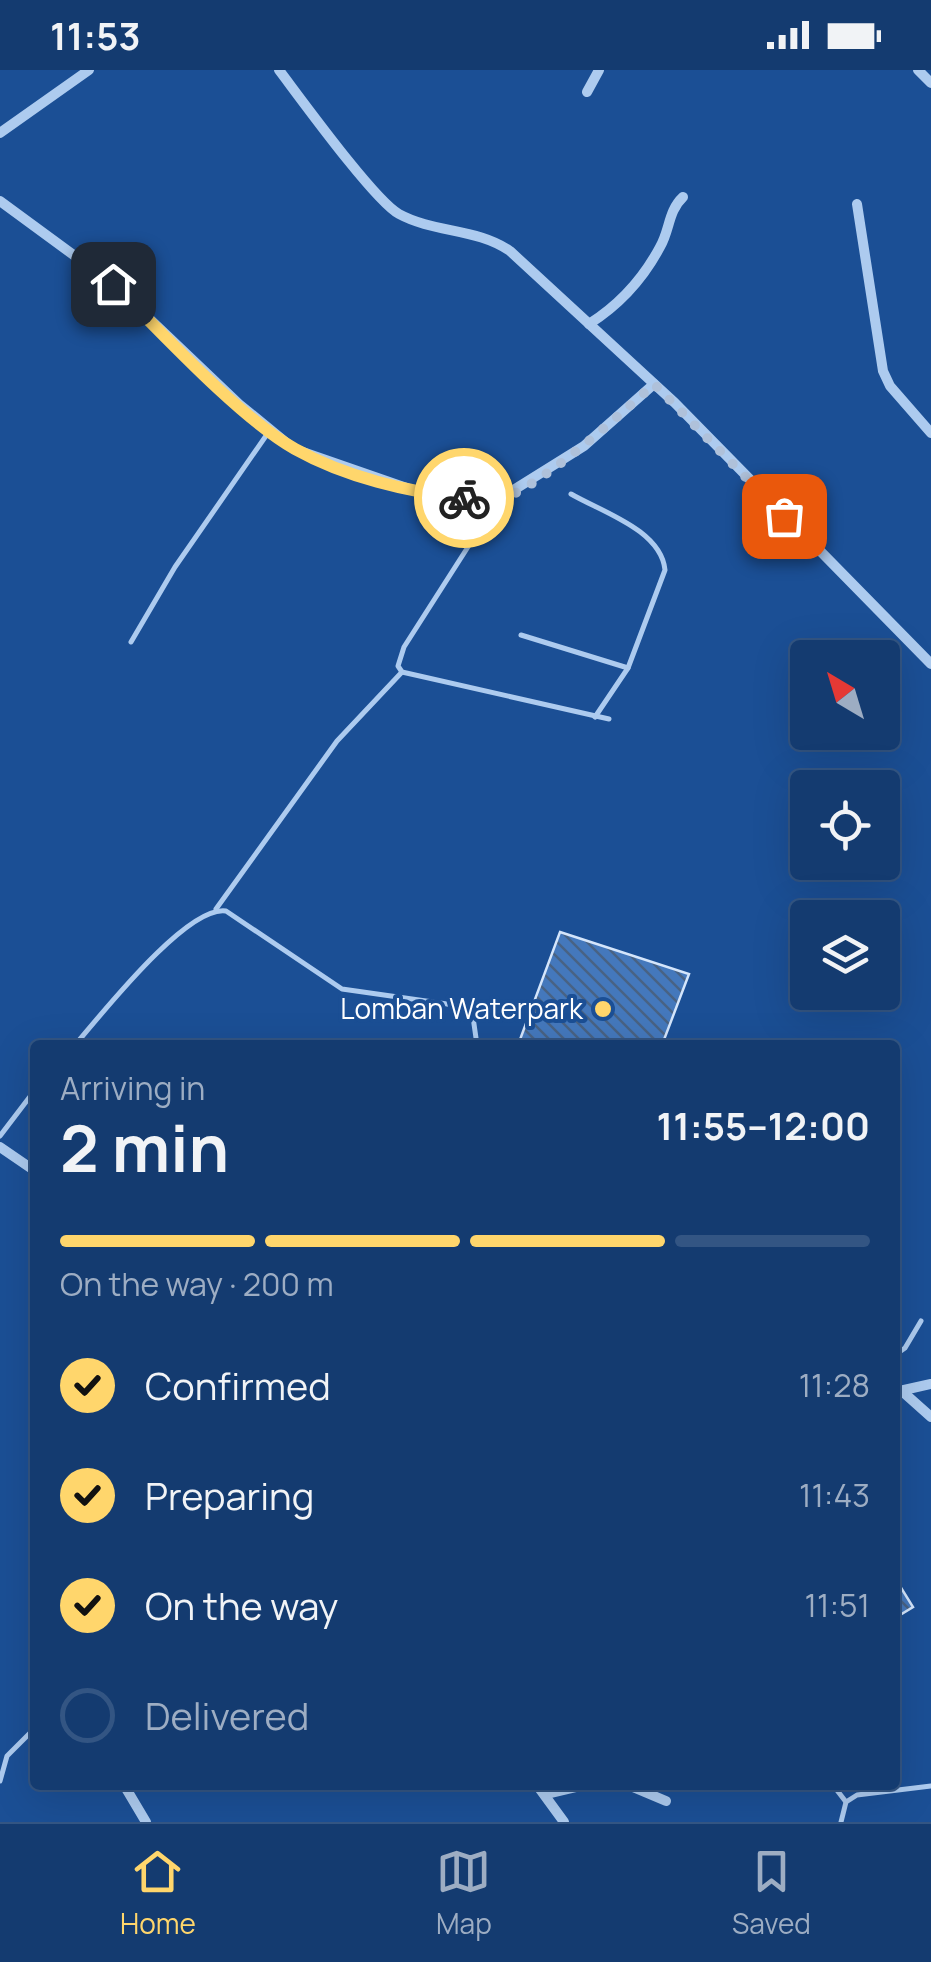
<!DOCTYPE html>
<meta charset="utf-8">
<style>
body{margin:0;font-family:Manrope,sans-serif;background:#214678;color:#f1f3f6;height:100vh;display:flex;flex-direction:column;font-size:38px;white-space:nowrap}
*{box-sizing:border-box;margin:0}
p{font-size:32px;color:#9dadc3}
.icon{flex:none;width:55px;height:55px;fill:none;stroke:currentColor;stroke-width:2;stroke-linecap:round;stroke-linejoin:round}
.map{position:relative;flex:1;overflow:hidden}
.sheet{position:absolute;left:30px;top:970px;width:870px;height:750px;display:flex;flex-direction:column;background:#143b70;border-radius:10px;box-shadow:0 10px 40px #0002,0 0 0 2px #335583}
.sheet>*{flex:none}
.needle{width:65px;rotate:322deg}
.fabs{position:absolute;left:790px;top:570px;display:grid;gap:20px}
.fabs a{display:grid;place-items:center;width:110px;height:110px;border-radius:10px;background:#143b70;box-shadow:0 10px 40px #0002,0 0 0 2px #335583;font-size:50px}
.pin{position:absolute;display:grid;place-items:center;width:85px;height:85px;color:#fff;margin:-42px;border-radius:20px;box-shadow:0 5px 15px #0006}
.courier{position:absolute;display:grid;place-items:center;width:100px;height:100px;margin:-50px;border:8px solid #ffd66c;border-radius:50%;background:#fff;color:#222;box-shadow:0 2px 12px #0007}
.headline em{font-style:normal;font-weight:700}
.headline div{display:flex;flex-direction:column-reverse}
.headline{display:flex;align-items:center;justify-content:space-between;height:170px;padding:0 30px}
h1{font-size:65px;font-weight:700;line-height:75px}
.bar{display:grid;grid-template-columns:repeat(4,1fr);gap:15px 10px;align-content:center;height:120px;padding:0 30px}
.bar i{height:12px;border-radius:8px;background:#335583}
.bar .active{background:#ffd66c}
.bar p{grid-column:span 4}
ol{padding:0 30px;list-style:none}
li{display:flex;align-items:center;gap:30px;height:110px}
li p{margin-inline-start:auto}
li .icon{padding:10px;border-radius:50%;background:#ffd66c;color:#111;stroke-width:4}
li:last-child{color:#9dadc3}
li i{width:55px;height:55px;border:5px solid #335583;border-radius:50%}
.status{display:flex;justify-content:space-between;align-items:center;height:70px;padding:0 50px;background:#143b70;direction:ltr}
.status svg{height:28px;fill:currentColor}
.tab-bar{display:flex;justify-content:space-around;align-items:center;height:140px;border-top:2px solid #335583;background:#143b70;font-size:28px;color:#9dadc3}
.tab-bar a{display:grid;justify-items:center;gap:5px}
.tab-bar .active{color:#ffd66c}
.map>svg:first-child{display:block}
.building{fill:url(#building-back-hatch);stroke:#d4e5fb;stroke-width:2.5}
.lines{fill:none;stroke-linecap:round;stroke-linejoin:round}
.service{stroke:#adcbef;stroke-width:5}
.minor{stroke:#adcbef;stroke-width:10}
.done{stroke:#afc1da;stroke-width:10;stroke-dasharray:0 18}
.route{stroke:#ffd66c;stroke-width:12}
.poi-dot{fill:#ffd66c;stroke:#1b4f95;stroke-width:4}
.labels{text-anchor:middle;stroke-width:8;stroke-linejoin:round;paint-order:stroke}
.poi-label{font-size:28px;fill:#fff;stroke:#1b4f95;text-anchor:end}
</style>
<div class="status"><b>11:53</b><svg viewBox="0 0 49 12"><path d="M0 12V9h3v3zM5 12V6h3v6zM10 12V3h3v9zM15 12V0h3v12zM26 1h20v11H26zM47 4h2v5h-2z"/></svg></div>
<div class="map">
<svg width="931" height="1752" viewBox="0 0 931 1752">
<defs>
<pattern id="building-back-hatch" width="6" height="6" patternUnits="userSpaceOnUse" patternTransform="scale(2.5)"><rect width="6" height="6" fill="#4478bc"/><path d="M-1 5l2 2M0 0l6 6M5-1l2 2" fill="none" stroke="#486284"/></pattern>
</defs>
<rect width="100%" height="100%" fill="#1b4f95"/>
<!-- building -->
<g class="building">
<path d="M560 862 689 904 662 975H518Z"/>
<path d="M895 1508 913 1537 895 1548Z"/>
</g>
<g class="lines">
<!-- service -->
<g class="service">
<path d="M571 424C602 442 661 460 665 500L628 598 595 647"/>
<path d="M482 455 404 577 398 596 402 602 609 649"/>
<path d="M521 565 628 598"/>
<path d="M131 572 175 497 270 360"/>
<path d="M216 839 337 671 402 602"/>
<path d="M75 975C101 945 187 835 226 841L342 919 461 936 473 947 477 975"/>
<path d="M0 1066 35 1020"/>
<path d="M895 1285 905 1278 921 1251"/>
<path d="M0 1711 7 1686 35 1658"/>
<path d="M833 1715 846 1732"/>
<path d="M841 1752 846 1732 857 1725 931 1716"/>
</g>
<!-- minor -->
<g class="minor">
<path d="M279 0C301 29 374 130 399 144 434 163 477 158 510 181L675 333 931 594"/>
<path d="M918 0 931 13"/>
<path d="M587 22 599 0"/>
<path d="M0 63 89 0"/>
<path d="M0 131 113 214 239 334 294 379 421 423 496 431 584 376 654 314"/>
<path d="M857 134 883 301 890 316 931 363"/>
<path d="M589 254C619 235 643 209 660 177 670 160 668 141 683 127"/>
<path d="M0 1077 35 1101"/>
<path d="M895 1322 931 1314"/>
<path d="M903 1322 931 1347"/>
<path d="M124 1715 146 1752"/>
<path d="M537 1715 564 1752"/>
<path d="M628 1715 666 1731"/>
<path d="M547 1724 585 1715"/>
</g>
</g>
<g class="lines">
<!-- done -->
<path class="done" d="M464 428C473 428 486 432 495 431 533 424 623 342 654 314L784 446"/>
<!-- route -->
<path class="route" d="M113 214C160 261 240 348 295 379 345 407 408 422 464 428"/>
</g>
<!-- markers -->
<circle class="poi-dot" cx="603" cy="939" r="10"/>
<g class="labels">
<!-- poi labels -->
<g class="poi-label">
<text x="583" y="949">Lomban Waterpark</text>
</g>
</g>
</svg>
<div class="fabs">
<a><svg class="needle" viewBox="-14 -14 28 28"><path d="M0-13l5 13h-10z" fill="#e53935"/><path d="M0 13l5-13h-10z" fill="#9dadc3"/></svg></a>
<a><svg class="icon" aria-label="locate" viewBox="0 0 24 24"><circle cx="12" cy="12" r="6"/><path d="M12 2v4M12 18v4M2 12h4M18 12h4"/></svg></a>
<a><svg class="icon" aria-label="layers" viewBox="0 0 24 24"><path d="M12 4l9 5-9 5-9-5zM3 14l9 5 9-5"/></svg></a>
</div>
<div class="pin" style="left:784px;top:446px;background:#ea580c"><svg class="icon" aria-label="bag" viewBox="0 0 24 24"><path d="M5 8h14l-1 12H6zM9 8a3 3 0 0 1 6 0"/></svg></div>
<div class="pin" style="left:113px;top:214px;background:#1f2937"><svg class="icon" aria-label="home" viewBox="0 0 24 24"><path d="M3 11l9-7 9 7M6 9v11h12V9"/></svg></div>
<div class="courier" style="left:464px;top:428px"><svg class="icon" aria-label="bike" viewBox="0 0 24 24"><circle cx="6" cy="16" r="4"/><circle cx="18" cy="16" r="4"/><path d="M6 16l4-8h5l3 8M10 8l3 8H6M13 5h3"/></svg></div>
<section class="sheet">
<div class="headline"><div><h1>2 min</h1><p>Arriving in</p></div><em>11:55–12:00</em></div>
<div class="bar"><i class="active"></i><i class="active"></i><i class="active"></i><i></i><p>On the way · 200 m</p></div>
<ol>
<li><svg class="icon" aria-label="check" viewBox="0 0 24 24"><path d="M5 12l5 5 9-10"/></svg>Confirmed<p>11:28</p></li>
<li><svg class="icon" aria-label="check" viewBox="0 0 24 24"><path d="M5 12l5 5 9-10"/></svg>Preparing<p>11:43</p></li>
<li><svg class="icon" aria-label="check" viewBox="0 0 24 24"><path d="M5 12l5 5 9-10"/></svg>On the way<p>11:51</p></li>
<li><i></i>Delivered</li>
</ol>
</section>
</div>
<nav class="tab-bar">
<a class="active"><svg class="icon" aria-label="home" viewBox="0 0 24 24"><path d="M3 11l9-7 9 7M6 9v11h12V9"/></svg>Home</a>
<a><svg class="icon" aria-label="map" viewBox="0 0 24 24"><path d="M3 6l6-2 6 2 6-2v14l-6 2-6-2-6 2zM9 4v14M15 6v14"/></svg>Map</a>
<a><svg class="icon" aria-label="saved" viewBox="0 0 24 24"><path d="M7 4h10v16l-5-4-5 4z"/></svg>Saved</a>
</nav>
